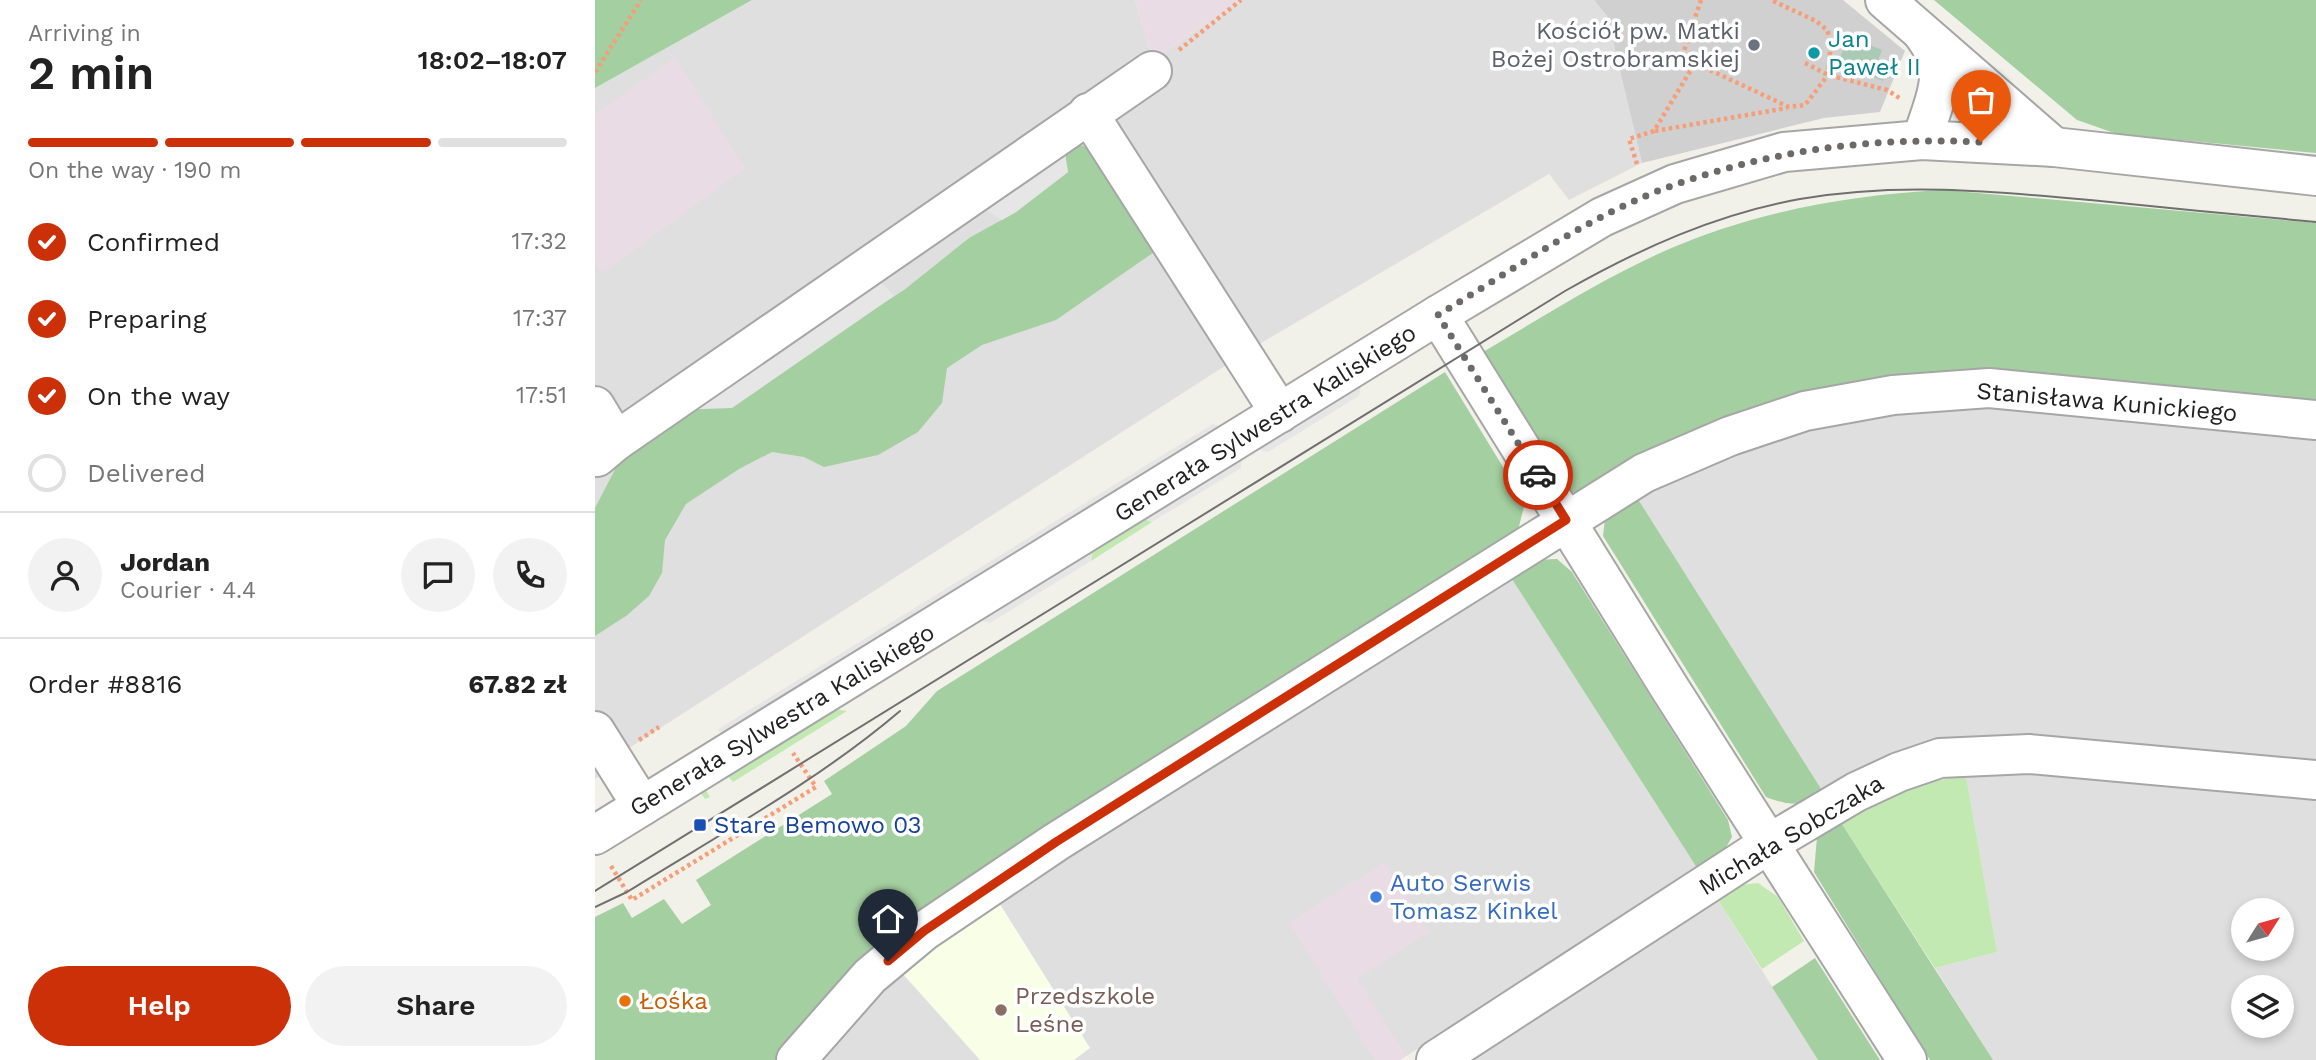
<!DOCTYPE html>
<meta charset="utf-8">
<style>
body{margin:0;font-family:"Work Sans",sans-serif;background:#f2f2f2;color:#222;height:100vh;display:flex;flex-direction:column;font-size:26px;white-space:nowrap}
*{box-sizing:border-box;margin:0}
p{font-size:23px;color:#767676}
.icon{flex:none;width:38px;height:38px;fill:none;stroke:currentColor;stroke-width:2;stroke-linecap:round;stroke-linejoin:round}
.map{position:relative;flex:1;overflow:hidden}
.sheet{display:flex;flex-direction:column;background:#fff;width:595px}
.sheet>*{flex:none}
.needle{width:46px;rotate:53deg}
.fabs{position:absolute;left:1636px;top:898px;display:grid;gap:14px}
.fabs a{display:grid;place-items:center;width:63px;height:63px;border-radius:50%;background:#fff;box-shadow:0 4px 10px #0003;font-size:35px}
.pin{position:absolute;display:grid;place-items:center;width:60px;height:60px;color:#fff;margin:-72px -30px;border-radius:50% 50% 50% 0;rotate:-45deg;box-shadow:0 0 7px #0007}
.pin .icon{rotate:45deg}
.courier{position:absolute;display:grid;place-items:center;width:70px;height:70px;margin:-35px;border:5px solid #cc3008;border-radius:50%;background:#fff;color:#222;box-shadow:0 2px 9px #0007}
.head em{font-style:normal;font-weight:600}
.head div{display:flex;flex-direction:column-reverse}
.head{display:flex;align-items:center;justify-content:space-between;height:119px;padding:0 28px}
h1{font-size:46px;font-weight:600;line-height:52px}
.bar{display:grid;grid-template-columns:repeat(4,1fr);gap:10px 7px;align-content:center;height:84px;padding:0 28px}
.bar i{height:9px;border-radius:5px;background:#e0e0e0}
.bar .active{background:#cc3008}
.bar p{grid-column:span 4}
.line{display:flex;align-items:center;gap:18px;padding:0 28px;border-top:2px solid #e0e0e0}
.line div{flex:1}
.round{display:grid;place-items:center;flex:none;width:74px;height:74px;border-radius:37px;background:#f2f2f2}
ol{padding:0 28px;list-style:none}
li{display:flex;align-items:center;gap:21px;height:77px}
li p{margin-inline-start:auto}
li .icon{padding:7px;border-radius:50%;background:#cc3008;color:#fff;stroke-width:4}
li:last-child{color:#767676}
li i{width:38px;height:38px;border:4px solid #e0e0e0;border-radius:50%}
.action{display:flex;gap:14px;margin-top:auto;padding:14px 28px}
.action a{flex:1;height:80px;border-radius:42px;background:#cc3008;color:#fff;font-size:28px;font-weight:600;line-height:80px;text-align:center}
.action a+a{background:#f2f2f2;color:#222}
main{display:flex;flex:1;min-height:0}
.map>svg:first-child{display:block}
.residential{fill:#e0dfdf;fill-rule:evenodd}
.industrial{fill:#eadce5}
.education{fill:#f9fee6}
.religious{fill:#d0d0d0}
.grass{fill:#c2e9b2}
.forest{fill:#a4cfa0}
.cemetery{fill:#abcab6}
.parking{fill:#e6e6e6}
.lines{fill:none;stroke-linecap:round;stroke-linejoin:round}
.minor-casing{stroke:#a6a6a6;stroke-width:42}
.path{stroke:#f59e77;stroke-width:4.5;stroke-dasharray:3.5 3.5;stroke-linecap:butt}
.minor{stroke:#fff;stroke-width:38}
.tram{stroke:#707070;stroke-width:2}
.done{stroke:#6b6a68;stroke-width:7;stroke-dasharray:0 12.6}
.route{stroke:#cc3008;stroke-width:9}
.worship-dot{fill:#6b7280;stroke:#fff;stroke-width:2.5}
.culture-dot{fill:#0f9aa8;stroke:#fff;stroke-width:2.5}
.transit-dot{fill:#1a4fb4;stroke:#fff;stroke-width:2.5}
.shop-dot{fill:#3f7fe0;stroke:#fff;stroke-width:2.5}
.food-dot{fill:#e8710a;stroke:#fff;stroke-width:2.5}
.education-dot{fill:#8d6e63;stroke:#fff;stroke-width:2.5}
.labels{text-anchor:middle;stroke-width:7;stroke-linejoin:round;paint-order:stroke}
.worship-label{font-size:24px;fill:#5b616d;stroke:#fff;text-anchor:end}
.culture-label{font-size:24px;fill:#0d838f;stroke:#fff;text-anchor:start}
.street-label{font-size:24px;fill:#222;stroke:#fff}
.transit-label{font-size:24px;fill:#164399;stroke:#fff;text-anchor:start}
.shop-label{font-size:24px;fill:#366cbe;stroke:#fff;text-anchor:start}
.education-label{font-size:24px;fill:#785e54;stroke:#fff;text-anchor:start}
.food-label{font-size:24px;fill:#c56008;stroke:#fff;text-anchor:start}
</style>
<main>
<section class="sheet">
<div class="head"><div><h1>2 min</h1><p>Arriving in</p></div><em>18:02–18:07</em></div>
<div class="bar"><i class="active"></i><i class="active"></i><i class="active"></i><i></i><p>On the way · 190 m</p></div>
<ol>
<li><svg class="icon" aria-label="check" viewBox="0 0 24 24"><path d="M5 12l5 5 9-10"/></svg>Confirmed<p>17:32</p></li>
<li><svg class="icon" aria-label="check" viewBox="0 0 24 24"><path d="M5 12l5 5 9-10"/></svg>Preparing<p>17:37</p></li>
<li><svg class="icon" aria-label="check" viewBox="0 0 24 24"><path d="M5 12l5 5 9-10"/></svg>On the way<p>17:51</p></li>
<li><i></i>Delivered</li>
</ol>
<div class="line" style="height:126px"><a class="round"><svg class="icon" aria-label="person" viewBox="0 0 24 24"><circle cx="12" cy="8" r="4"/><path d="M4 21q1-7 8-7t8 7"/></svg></a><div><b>Jordan</b><p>Courier · 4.4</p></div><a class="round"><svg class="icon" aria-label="chat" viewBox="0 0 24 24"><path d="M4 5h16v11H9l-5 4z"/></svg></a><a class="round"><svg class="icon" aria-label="phone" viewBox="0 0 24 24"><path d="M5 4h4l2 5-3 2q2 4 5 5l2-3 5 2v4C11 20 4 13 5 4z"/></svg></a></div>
<div class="line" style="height:91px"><div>Order #8816</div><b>67.82 zł</b></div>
<div class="action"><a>Help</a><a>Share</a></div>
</section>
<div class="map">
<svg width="1721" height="1060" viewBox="0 0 1721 1060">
<rect width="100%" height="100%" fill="#f2f1e9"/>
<!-- residential -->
<g class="residential">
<path d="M157 0H540L558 60 645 0H999L1012 16 1047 163 974 200 954 174 661 346 6 766 9 773 0 779V88Z"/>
<path d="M1315 408H1390L1506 415 1721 435V763L1475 741 1228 792 1041 496 1102 465 1237 422Z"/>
<path d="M915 576 1104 871 805 1060H222L307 973 403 901Z"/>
<path d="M1428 769 1721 799V1060H1398L1340 968 1402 952 1371 776ZM1648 910H1687V948H1648ZM1648 987H1687V1026H1648Z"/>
<path d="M1123 900 1223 1060H872Z"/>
</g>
<!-- industrial -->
<g class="industrial">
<path d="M540 0H645L558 60Z"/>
<path d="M80 58 150 168 8 273 0 263V114Z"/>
<path d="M790 862 834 932 762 978 811 1056 805 1060H780L694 923Z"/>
</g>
<!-- education -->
<path class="education" d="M403 901 495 1048 479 1060H385L307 973 337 946Z"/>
<!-- religious -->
<path class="religious" d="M999 0H1248L1310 51 1285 112 1229 118 1047 163 1012 16Z"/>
<!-- grass -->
<g class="grass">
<path d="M544 517 557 522 496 561 498 546Z"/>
<path d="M235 708 252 711 138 782 133 776 111 790 115 797 110 799 103 789Z"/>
<path d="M1371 776 1402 952 1340 968 1245 821C1286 802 1325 780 1371 776Z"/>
<path d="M1163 883 1183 897 1209 941 1167 969 1123 900 1144 885Z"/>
</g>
<!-- forest -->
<g class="forest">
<path d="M0 0H157L0 88Z"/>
<path d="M1339 0H1721V153L1522 134 1482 120Z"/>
<path d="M485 145 507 152 565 248 461 320 387 345 352 368 347 403 323 432 283 455 229 467 209 457 177 452 144 469 91 504 70 540 67 573 54 596 31 616 0 636V508L27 456 80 410 103 409 257 323 309 290 374 238 421 212 473 172 470 154Z"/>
<path d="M1349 190 1721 223V411L1389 380 985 493 972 491 883 355C946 318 1008 278 1074 249 1162 211 1254 195 1349 190Z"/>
<path d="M850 372 930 503 923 530 577 752 185 1060H0V917L28 903 37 918 69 899 87 924 116 905 101 880 237 794 229 781 311 726 342 691Z"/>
<path d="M1041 496 1223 784 1228 792C1203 806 1198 807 1171 797L1008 536 1010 519Z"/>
<path d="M962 559 977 572 1133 820 1137 837 1126 856 1104 871 915 576 939 560Z"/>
<path d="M1245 821 1398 1060H1335L1219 872 1222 837Z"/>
<path d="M1220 958 1285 1060H1223L1177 987Z"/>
</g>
<!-- cemetery -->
<path class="cemetery" d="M1253 37 1287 50 1283 61 1295 65 1288 81 1243 63Z"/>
<!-- parking -->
<g class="parking">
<path d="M470 154 473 172 421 212 407 220 380 203Z"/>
<path d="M279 275 299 296 137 408 80 410Z"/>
<path d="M767 380 764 396 673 452 656 448Z"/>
<path d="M618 424 634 429 130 740 123 729Z"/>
<path d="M647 453 646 468 557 522 544 517Z"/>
<path d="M498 546 496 561 395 623 380 619Z"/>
</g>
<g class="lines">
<defs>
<g id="minor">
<path d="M1290 0 1459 147"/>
<path d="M493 113 685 413"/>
<path d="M1327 140C1339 98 1358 73 1328 34"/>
<path d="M843 315 1074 687 1312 1060"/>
<path d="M0 406 21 441 2 457"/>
<path d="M21 441 557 71"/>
<path d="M0 731 47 806"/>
<path d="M0 835 843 315 1007 217 1080 184 1189 152 1327 140 1459 147 1721 176"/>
<path d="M201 1060 275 976 329 931 461 842 1049 473 1135 436 1210 411 1298 395 1394 388 1721 420"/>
<path d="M841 1060 1175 843 1261 792 1304 772 1345 758 1434 754 1721 780"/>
</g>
</defs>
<!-- minor casing -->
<use href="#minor" class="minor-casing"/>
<!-- path -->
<g class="path">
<path d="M1106 0 1087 57 1194 107 1210 105 1233 75 1236 42 1232 30 1221 21 1176 0"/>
<path d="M584 50 646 0"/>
<path d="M1210 63 1233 75 1292 90 1306 99"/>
<path d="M0 72 46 0"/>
<path d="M1060 131 1192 108"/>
<path d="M1042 164 1034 139 1059 131 1100 63"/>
<path d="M44 740 64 727"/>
<path d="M16 866 37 900 221 787 198 753"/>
</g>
<!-- minor -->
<use href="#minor" class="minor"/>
<!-- tram -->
<g class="tram">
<path d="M0 891 970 291C1044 249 1121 214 1205 199 1302 182 1397 191 1495 200 1570 208 1646 215 1721 222"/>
<path d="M0 907 32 892C125 834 223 781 305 711"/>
</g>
</g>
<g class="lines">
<!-- done -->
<path class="done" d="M943 475 843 315C918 270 999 212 1082 184 1183 149 1279 137 1386 142"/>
<!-- route -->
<path class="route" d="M293 961 329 931 461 842 971 520 943 475"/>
</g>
<!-- markers -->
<circle class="worship-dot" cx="1159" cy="45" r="7"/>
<circle class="culture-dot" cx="1219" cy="53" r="7"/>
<rect class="transit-dot" x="98" y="818" width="14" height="14" rx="3.5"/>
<circle class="shop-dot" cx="781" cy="897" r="7"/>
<circle class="food-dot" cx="30" cy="1001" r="7"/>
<circle class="education-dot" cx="406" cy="1010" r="7"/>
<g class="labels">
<!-- worship labels -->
<g class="worship-label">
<text x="1145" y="39">Kościół pw. Matki<tspan x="1145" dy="28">Bożej Ostrobramskiej</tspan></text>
</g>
<!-- culture labels -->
<g class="culture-label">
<text x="1233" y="47">Jan<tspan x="1233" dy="28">Paweł II</tspan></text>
</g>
<!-- street labels -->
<g class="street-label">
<text transform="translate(1512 402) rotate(5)" y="8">Stanisława Kunickiego</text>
<text transform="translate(670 423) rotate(-32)" y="8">Generała Sylwestra Kaliskiego</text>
<text transform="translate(187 720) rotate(-31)" y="8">Generała Sylwestra Kaliskiego</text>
<text transform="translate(1196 835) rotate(-31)" y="8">Michała Sobczaka</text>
</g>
<!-- transit labels -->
<g class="transit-label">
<text x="119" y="833">Stare Bemowo 03</text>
</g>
<!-- shop labels -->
<g class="shop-label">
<text x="795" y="891">Auto Serwis<tspan x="795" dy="28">Tomasz Kinkel</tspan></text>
</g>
<!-- education labels -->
<g class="education-label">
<text x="420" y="1004">Przedszkole<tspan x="420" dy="28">Leśne</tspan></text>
</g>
<!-- food labels -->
<g class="food-label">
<text x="44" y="1009">Łośka</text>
</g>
</g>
</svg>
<div class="fabs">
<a><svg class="needle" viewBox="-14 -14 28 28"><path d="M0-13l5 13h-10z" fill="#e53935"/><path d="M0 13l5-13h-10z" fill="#767676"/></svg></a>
<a><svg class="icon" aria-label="layers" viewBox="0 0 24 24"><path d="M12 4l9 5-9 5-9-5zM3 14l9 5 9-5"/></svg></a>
</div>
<div class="pin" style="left:1386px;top:142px;background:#ea580c"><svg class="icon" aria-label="bag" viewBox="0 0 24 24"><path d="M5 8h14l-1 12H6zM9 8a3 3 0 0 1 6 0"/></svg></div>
<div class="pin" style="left:293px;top:961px;background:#1f2937"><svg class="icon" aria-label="home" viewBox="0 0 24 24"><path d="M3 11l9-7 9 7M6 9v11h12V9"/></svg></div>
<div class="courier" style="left:943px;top:475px"><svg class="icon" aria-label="car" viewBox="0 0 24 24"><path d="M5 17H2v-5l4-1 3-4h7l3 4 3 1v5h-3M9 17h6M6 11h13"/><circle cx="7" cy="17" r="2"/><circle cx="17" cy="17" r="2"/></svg></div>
</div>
</main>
